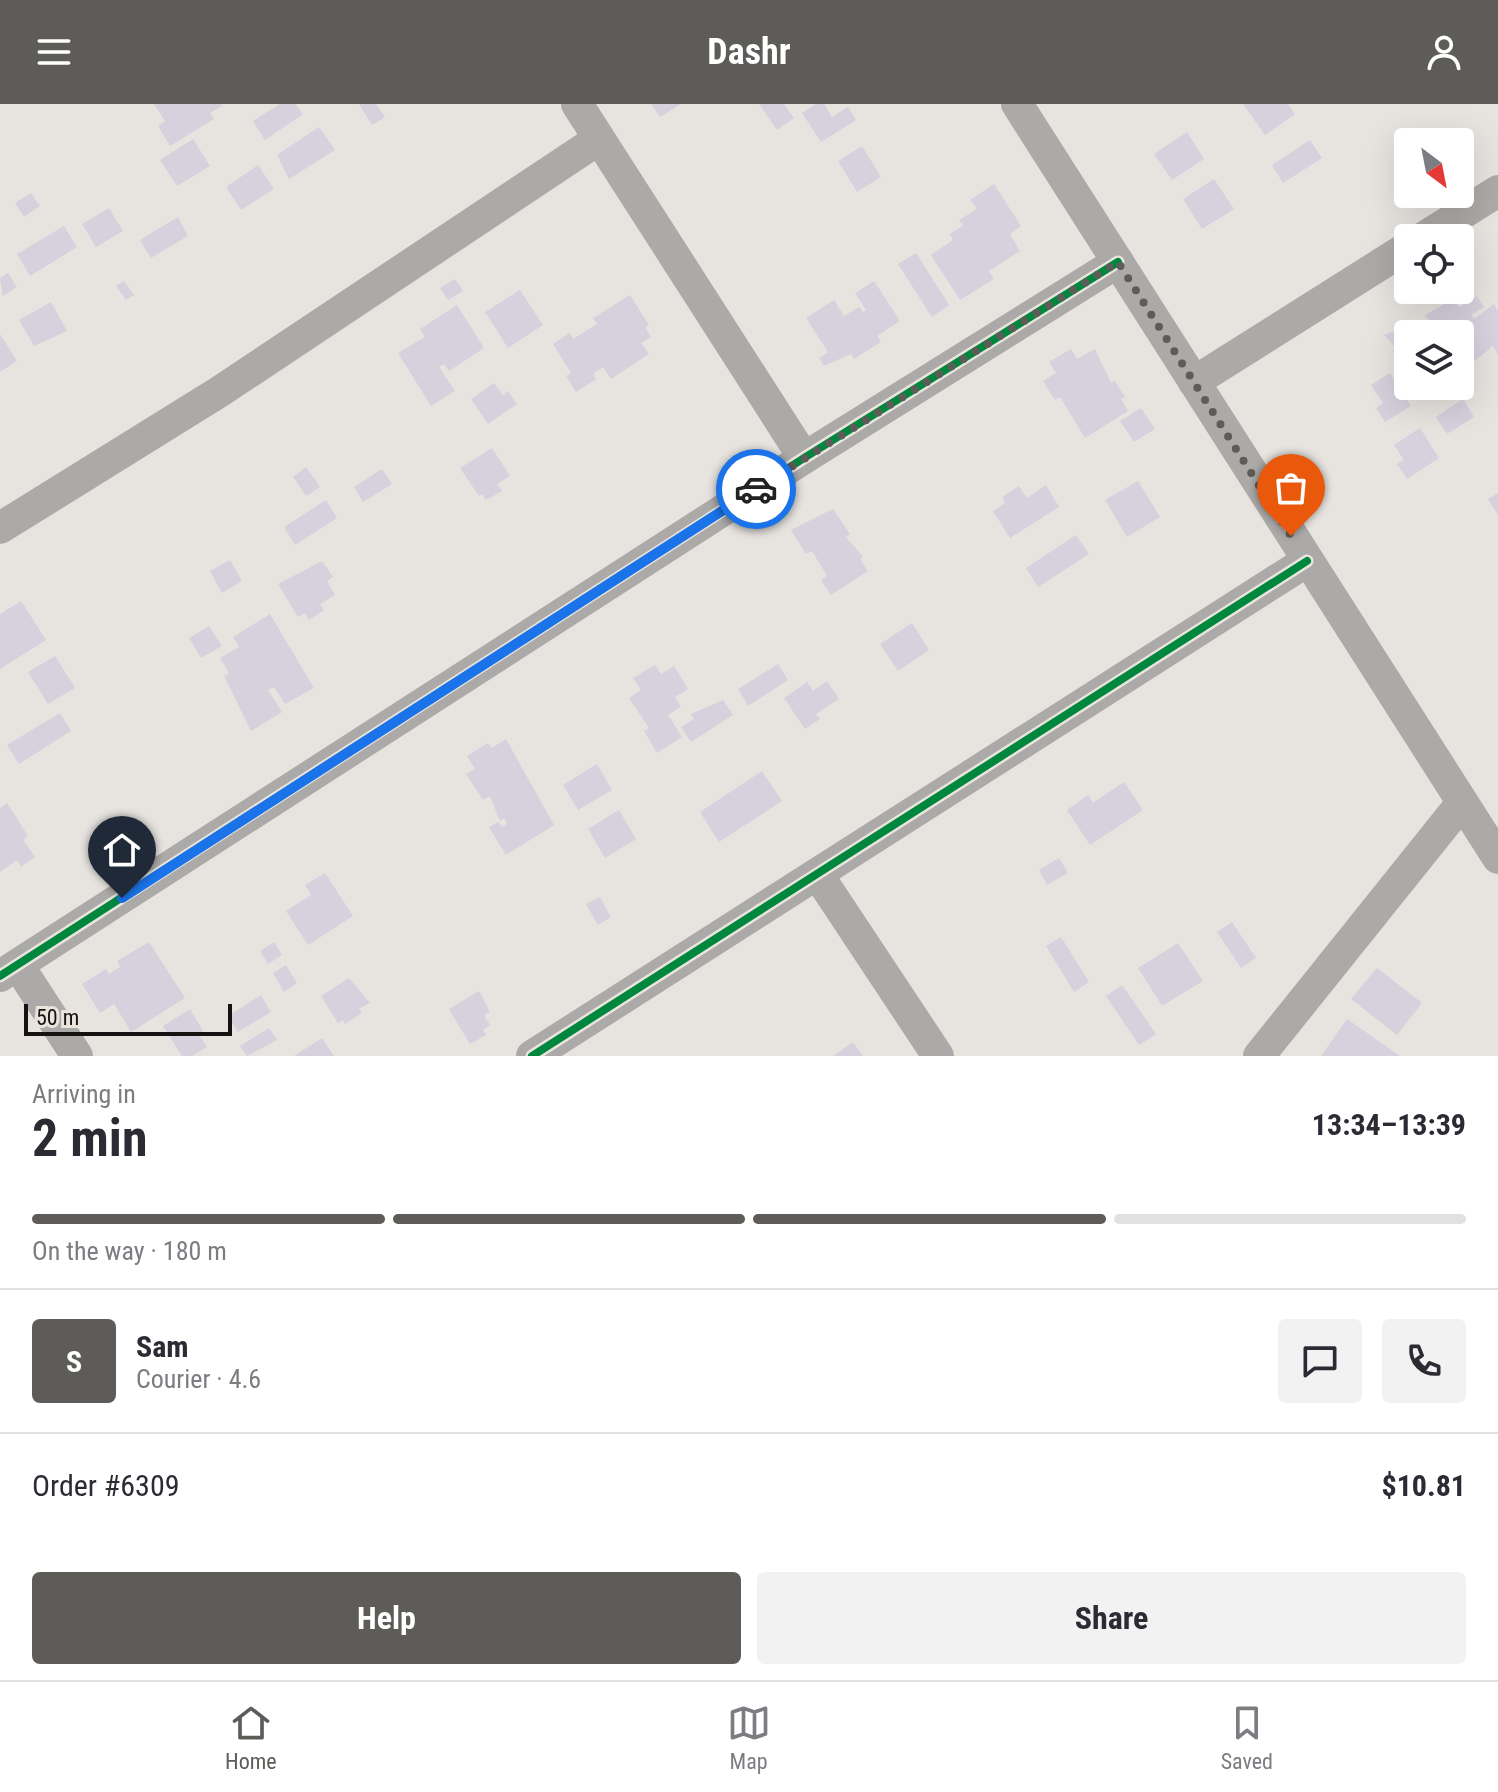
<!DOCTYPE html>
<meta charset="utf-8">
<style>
body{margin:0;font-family:"Roboto Condensed",sans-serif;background:#f2f2f3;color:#2b2b33;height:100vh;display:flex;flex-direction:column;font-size:30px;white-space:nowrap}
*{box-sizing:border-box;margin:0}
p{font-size:26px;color:#7c7c81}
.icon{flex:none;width:44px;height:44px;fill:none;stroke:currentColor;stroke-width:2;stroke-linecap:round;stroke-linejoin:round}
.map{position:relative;height:952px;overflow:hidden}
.panel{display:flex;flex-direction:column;background:#fff;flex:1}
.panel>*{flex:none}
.needle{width:52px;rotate:148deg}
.tools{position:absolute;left:1394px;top:24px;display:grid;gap:16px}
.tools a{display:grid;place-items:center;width:80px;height:80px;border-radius:8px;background:#fff;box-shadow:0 8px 32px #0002;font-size:40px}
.scale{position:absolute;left:24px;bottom:20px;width:208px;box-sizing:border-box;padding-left:8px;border:4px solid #151311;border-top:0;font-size:22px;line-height:28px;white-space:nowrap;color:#151311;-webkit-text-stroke:6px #eae4dd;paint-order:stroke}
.pin{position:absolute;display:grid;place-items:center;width:68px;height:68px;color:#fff;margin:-82px -34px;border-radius:50% 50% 50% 0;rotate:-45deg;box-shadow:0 0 8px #0007}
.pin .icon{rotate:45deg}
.courier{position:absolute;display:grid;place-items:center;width:80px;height:80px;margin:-40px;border:6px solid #1a73e8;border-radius:50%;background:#fff;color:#222;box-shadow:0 2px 10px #0007}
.summary em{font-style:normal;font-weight:700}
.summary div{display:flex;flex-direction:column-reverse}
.summary{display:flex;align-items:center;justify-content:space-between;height:136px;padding:0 32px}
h1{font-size:52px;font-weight:700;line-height:60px}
.bar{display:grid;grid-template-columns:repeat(4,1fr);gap:12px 8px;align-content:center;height:96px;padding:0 32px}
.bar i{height:10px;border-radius:6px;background:#e1e1e2}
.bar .current{background:#5e5c59}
.bar p{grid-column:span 4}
.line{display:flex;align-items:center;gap:20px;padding:0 32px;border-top:2px solid #e1e1e2}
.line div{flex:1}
.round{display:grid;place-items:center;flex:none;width:84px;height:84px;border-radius:8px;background:#f2f2f3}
.button{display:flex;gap:16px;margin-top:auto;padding:16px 32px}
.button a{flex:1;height:92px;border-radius:8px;background:#5e5c59;color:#fff;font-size:32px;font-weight:700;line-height:92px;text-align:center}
.button a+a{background:#f2f2f3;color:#2b2b33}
header{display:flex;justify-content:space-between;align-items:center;height:104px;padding:0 32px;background:#5e5c59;color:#fff;font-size:36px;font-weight:700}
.menu{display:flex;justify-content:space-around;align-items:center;height:112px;border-top:2px solid #e1e1e2;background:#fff;font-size:22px;color:#7c7c81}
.menu a{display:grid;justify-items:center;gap:4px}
.menu .current{color:#5e5c59}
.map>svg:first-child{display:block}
.building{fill:#d5d1dd}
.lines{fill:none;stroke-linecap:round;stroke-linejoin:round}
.minor{stroke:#acaaa9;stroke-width:32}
.cycleway-casing{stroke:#eae4dd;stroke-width:13}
.cycleway{stroke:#00873e;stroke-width:8}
.done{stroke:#5e5c59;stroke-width:8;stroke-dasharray:0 14.4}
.route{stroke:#1a73e8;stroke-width:10}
</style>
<header><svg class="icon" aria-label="menu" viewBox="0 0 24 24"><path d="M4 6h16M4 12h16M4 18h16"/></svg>Dashr<svg class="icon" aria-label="person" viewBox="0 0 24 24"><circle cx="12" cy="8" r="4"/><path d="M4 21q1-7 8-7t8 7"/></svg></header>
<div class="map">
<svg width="1498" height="952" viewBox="0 0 1498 952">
<rect width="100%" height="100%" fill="#e7e4e0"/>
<!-- building -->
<g class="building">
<path d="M154 0H221L222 2 210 9 214 15 170 42 158 22 165 17Z"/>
<path d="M280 0H295L303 10 265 36 253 17Z"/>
<path d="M359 0H376L385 13 372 21Z"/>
<path d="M651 0H681L660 13Z"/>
<path d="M759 0H784L794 14 777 26Z"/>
<path d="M816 0H824L832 13 848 3 856 16 821 38 802 9Z"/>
<path d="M1243 0H1288L1295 10 1265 31Z"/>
<path d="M319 23 335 46 289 75 277 51Z"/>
<path d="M1187 28 1204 55 1172 76 1154 50Z"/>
<path d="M193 35 210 62 177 82 160 56Z"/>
<path d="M1310 36 1322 54 1283 79 1272 61Z"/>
<path d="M862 42 881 73 857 88 838 57Z"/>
<path d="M258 61 274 85 241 106 226 83Z"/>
<path d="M1214 75 1234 105 1202 125 1183 95Z"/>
<path d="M994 80 1021 122 1010 130 1020 147 989 167 994 175 960 196 931 151 953 136 950 130 963 122 959 116 977 105 970 96Z"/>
<path d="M31 89 40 102 24 113 15 99Z"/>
<path d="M109 104 123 127 96 143 82 120Z"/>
<path d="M178 113 188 132 151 154 140 136Z"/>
<path d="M64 122 77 143 30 172 17 150Z"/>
<path d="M916 149 949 201 932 213 898 160Z"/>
<path d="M8 169 17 183 3 192 0 174Z"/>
<path d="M455 175 463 187 448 196 440 184Z"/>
<path d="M124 177 134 191 126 196 116 182Z"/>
<path d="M874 177 900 217 877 232 881 238 854 255 851 250 824 262 819 254 828 248 806 214 834 196 844 212 859 203 863 208 866 206 855 189Z"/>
<path d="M520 186 543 221 508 244 485 208Z"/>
<path d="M630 191 649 221 645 223 651 233 641 239 649 250 611 275 603 263 593 270 596 275 576 288 566 272 571 269 553 240 570 229 573 235 597 220 593 214Z"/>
<path d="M1477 192 1484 203 1471 211 1474 215 1494 200 1498 207V251L1493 242 1471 260 1473 264 1460 271V230H1440L1425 211 1453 195 1459 203Z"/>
<path d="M51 198 67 227 34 242 19 216Z"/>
<path d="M457 201 484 244 449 267 444 260 439 263 455 287 431 302 398 249 425 233 420 225Z"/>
<path d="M1409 221 1415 230H1408V263L1404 265 1400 259 1404 256 1401 252 1397 254 1393 247 1396 244 1384 231Z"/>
<path d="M0 230 17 257 0 268Z"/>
<path d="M1071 245 1077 255 1095 245 1111 279 1115 277 1125 293 1121 295 1128 307 1085 334 1060 293 1055 296 1043 277 1056 269 1049 258Z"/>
<path d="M1390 269 1411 302 1385 318 1376 304 1383 299 1371 281Z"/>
<path d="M494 279 503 291 508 287 517 300 488 320 471 295Z"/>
<path d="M1463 295 1474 313 1447 330 1436 313Z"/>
<path d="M1141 304 1155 325 1134 338 1120 317Z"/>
<path d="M1420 324 1439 354 1407 375 1397 360 1404 356 1394 341Z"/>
<path d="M492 344 510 372 497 380 502 387 486 396 482 390 479 392 460 364Z"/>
<path d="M306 363 320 383 306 392 293 373Z"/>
<path d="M382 365 392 380 363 398 354 383Z"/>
<path d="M1138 377 1160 413 1127 433 1105 396Z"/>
<path d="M1046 381 1059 403 1010 434 993 407 1005 399 1002 393 1019 382 1027 394Z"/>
<path d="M1498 389V411L1488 395Z"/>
<path d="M326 396 337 414 295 441 284 423Z"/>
<path d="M833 405 850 430 846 433 863 453 860 455 868 467 831 491 821 476 827 472 812 447 806 450 791 426Z"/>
<path d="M1076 431 1089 450 1038 483 1026 464Z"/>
<path d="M230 456 242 477 222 489 210 467Z"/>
<path d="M322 457 333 473 327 477 335 491 320 500 324 506 309 516 305 509 298 513 278 480Z"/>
<path d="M21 497 46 536 0 565V510Z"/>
<path d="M270 510 314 584 285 600 274 583 268 586 282 608 251 627 224 572 229 569 220 554 239 543 233 533Z"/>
<path d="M912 519 929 546 898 567 880 540Z"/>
<path d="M209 522 222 542 201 554 189 534Z"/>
<path d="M55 552 75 584 48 600 28 568Z"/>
<path d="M778 560 788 576 748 602 738 585Z"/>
<path d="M655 561 661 570 674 562 688 585 675 593 681 603 668 611 682 633 657 649 644 627 649 624 629 594 641 586 633 574Z"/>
<path d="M827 577 839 595 816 610 820 615 805 625 784 594 807 578 813 587Z"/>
<path d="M723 596 733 611 691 638 681 623 694 615 691 610Z"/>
<path d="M60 609 71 627 19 660 7 641Z"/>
<path d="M506 635 554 721 506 751 489 723 498 718 502 723 507 720 504 714 500 717 490 692 483 696 466 670 475 665 467 652 488 639 492 644Z"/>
<path d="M597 660 612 686 578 706 563 681Z"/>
<path d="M762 667 782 697 719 738 700 708Z"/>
<path d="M1124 678 1143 706 1090 741 1067 706 1088 691 1093 699Z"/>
<path d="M7 699 28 732 23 736 35 753 21 763 17 756 0 768V704Z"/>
<path d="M619 706 636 735 605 754 588 725Z"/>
<path d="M1059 754 1068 769 1047 781 1039 766Z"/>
<path d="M325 769 353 812 308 841 286 807 311 791 305 781Z"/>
<path d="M600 793 611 813 598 821 586 800Z"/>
<path d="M1232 818 1256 854 1241 864 1217 828Z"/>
<path d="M1061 833 1089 878 1074 888 1046 842Z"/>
<path d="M149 838 185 894 131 928 114 900 100 909 82 880 106 865 109 870 120 863 117 857Z"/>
<path d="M274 838 282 851 268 860 260 847Z"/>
<path d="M1178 839 1203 877 1162 902 1138 864Z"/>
<path d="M286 861 297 879 284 888 273 869Z"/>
<path d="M1377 864 1422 899 1397 931 1351 895Z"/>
<path d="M349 874 370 899 359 905 362 909 345 920 343 916 338 919 321 892Z"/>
<path d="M1122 881 1156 930 1139 941 1106 892Z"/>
<path d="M479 887 490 908 484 911 490 921 483 926 486 931 470 940 449 905Z"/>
<path d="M261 891 271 908 238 928 228 912Z"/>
<path d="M190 905 203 927 198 930 207 943 192 952H182L163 922Z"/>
<path d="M1347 915 1400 952H1321Z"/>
<path d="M269 924 277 936 247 952 240 942Z"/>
<path d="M322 934 334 952H294Z"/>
<path d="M853 938 863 952H833Z"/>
</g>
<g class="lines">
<!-- minor -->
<g class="minor">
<path d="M577 0 804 354"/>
<path d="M1017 0 1498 754"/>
<path d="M1423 134 1498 87"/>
<path d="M1194 278 1408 143"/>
<path d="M0 424 219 288 599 35"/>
<path d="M818 771 938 952"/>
<path d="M18 861 77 952"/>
<path d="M0 872 804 354 1118 158"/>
<path d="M532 952 1307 457"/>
<path d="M1259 952 1461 700"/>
</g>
<defs>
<g id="cycleway">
<path d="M0 872 804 354 1118 158"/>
<path d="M532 952 1307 457"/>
</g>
</defs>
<!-- cycleway casing -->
<use href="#cycleway" class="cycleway-casing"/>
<!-- cycleway -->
<use href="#cycleway" class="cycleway"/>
</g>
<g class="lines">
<!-- done -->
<path class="done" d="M756 385 1118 158 1291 432"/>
<!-- route -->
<path class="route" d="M122 794 756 385"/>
</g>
</svg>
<div class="tools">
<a><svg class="needle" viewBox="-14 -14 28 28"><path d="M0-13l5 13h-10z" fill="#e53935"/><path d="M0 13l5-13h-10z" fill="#7c7c81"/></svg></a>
<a><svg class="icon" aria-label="locate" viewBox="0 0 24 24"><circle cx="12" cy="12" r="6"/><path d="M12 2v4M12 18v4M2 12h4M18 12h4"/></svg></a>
<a><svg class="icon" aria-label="layers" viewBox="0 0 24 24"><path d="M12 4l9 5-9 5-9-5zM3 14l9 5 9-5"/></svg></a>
</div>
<div class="scale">50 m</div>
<div class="pin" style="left:1291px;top:432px;background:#ea580c"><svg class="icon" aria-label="bag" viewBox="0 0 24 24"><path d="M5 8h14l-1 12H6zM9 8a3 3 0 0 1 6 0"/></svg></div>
<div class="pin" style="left:122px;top:794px;background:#1f2937"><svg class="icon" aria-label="home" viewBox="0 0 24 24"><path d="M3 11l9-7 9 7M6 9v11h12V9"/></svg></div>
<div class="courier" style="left:756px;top:385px"><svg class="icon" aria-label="car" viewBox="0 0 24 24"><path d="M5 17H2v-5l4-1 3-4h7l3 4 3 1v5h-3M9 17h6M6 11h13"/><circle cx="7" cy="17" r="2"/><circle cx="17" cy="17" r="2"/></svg></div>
</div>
<section class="panel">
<div class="summary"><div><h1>2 min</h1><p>Arriving in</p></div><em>13:34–13:39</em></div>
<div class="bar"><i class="current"></i><i class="current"></i><i class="current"></i><i></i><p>On the way · 180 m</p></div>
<div class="line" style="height:144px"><b class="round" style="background:#5e5c59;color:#fff">S</b><div><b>Sam</b><p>Courier · 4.6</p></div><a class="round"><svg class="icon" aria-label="chat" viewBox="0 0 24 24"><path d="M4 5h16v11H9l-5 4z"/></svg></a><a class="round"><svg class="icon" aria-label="phone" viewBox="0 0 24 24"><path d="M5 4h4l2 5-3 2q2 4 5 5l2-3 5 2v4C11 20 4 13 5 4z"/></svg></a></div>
<div class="line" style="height:104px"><div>Order #6309</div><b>$10.81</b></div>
<div class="button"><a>Help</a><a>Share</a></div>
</section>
<nav class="menu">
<a class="current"><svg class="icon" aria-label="home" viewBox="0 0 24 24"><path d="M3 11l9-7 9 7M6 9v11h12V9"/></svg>Home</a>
<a><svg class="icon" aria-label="map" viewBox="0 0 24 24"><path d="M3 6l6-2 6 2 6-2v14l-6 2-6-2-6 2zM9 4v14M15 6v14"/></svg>Map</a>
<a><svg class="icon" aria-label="saved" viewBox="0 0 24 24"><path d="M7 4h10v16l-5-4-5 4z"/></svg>Saved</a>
</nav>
